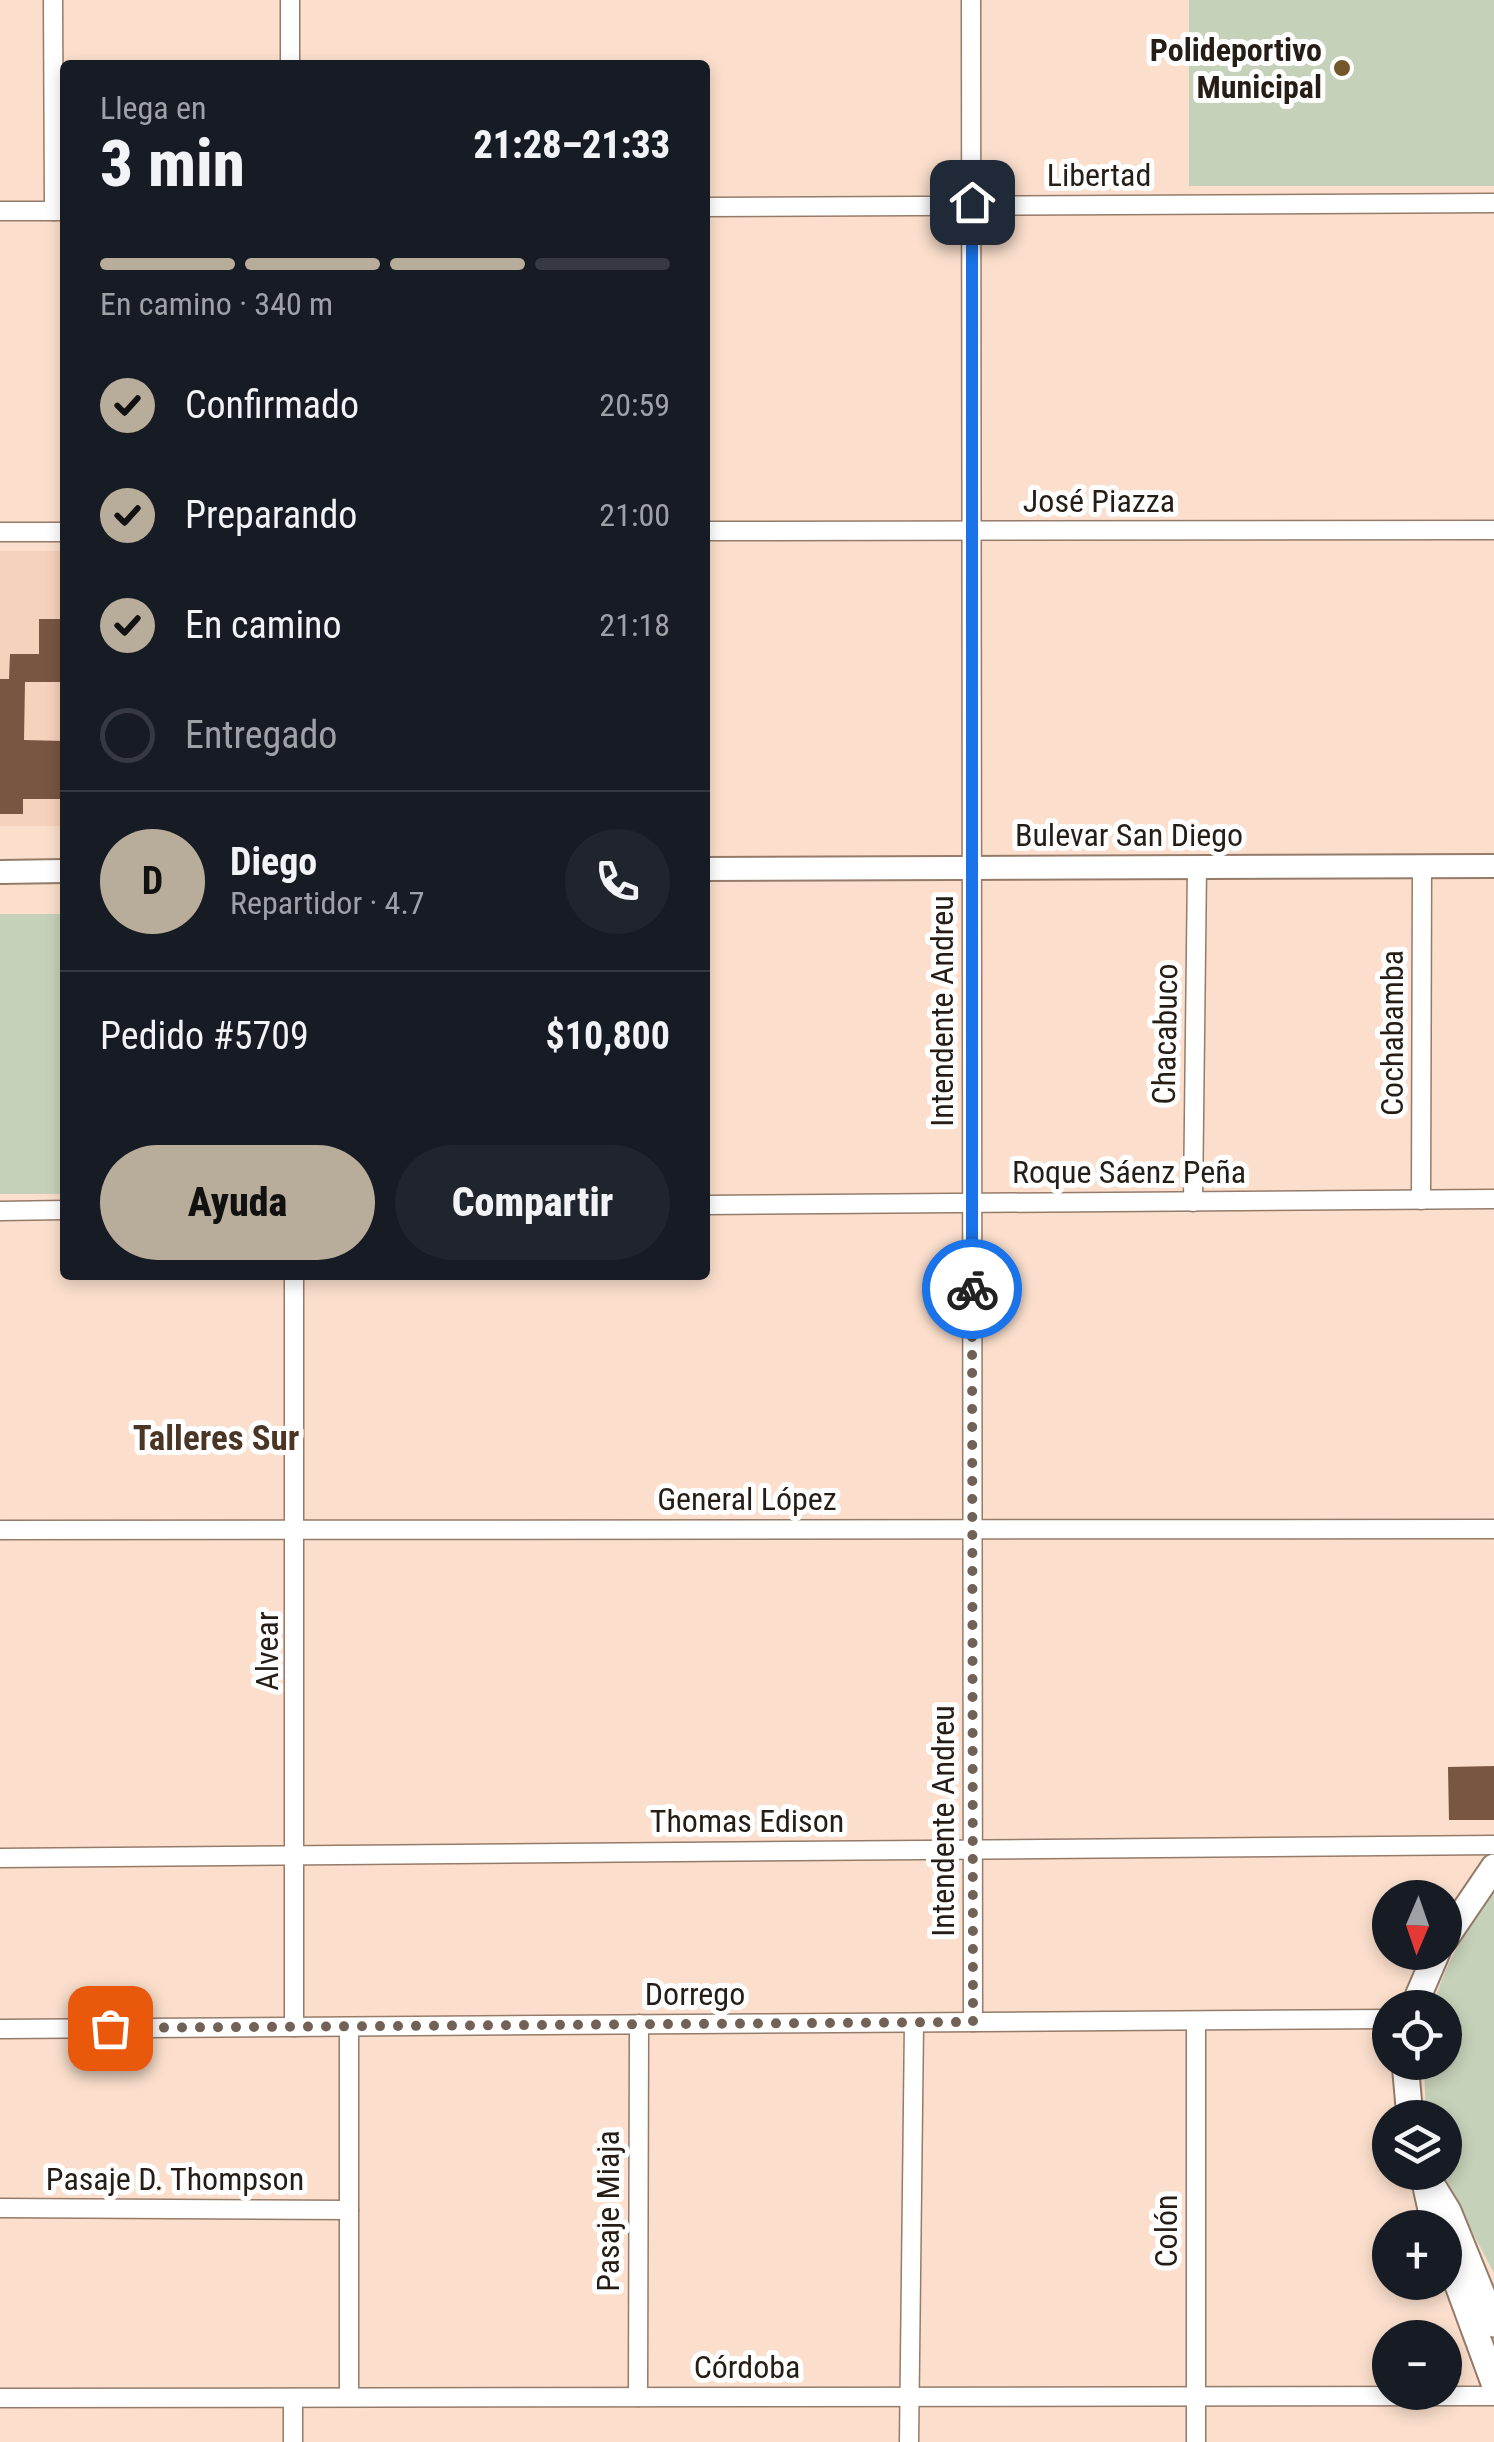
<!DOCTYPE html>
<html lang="es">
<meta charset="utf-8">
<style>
body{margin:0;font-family:"Roboto Condensed",sans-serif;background:#20242c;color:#f1f3f6;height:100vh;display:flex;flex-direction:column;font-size:38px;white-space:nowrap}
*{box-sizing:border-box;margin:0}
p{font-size:32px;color:#9ea1a6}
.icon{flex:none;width:55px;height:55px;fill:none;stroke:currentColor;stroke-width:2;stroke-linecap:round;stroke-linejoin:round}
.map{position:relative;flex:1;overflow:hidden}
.panel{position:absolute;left:60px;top:60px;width:650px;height:1220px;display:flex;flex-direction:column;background:#171b24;border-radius:10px;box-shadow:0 5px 15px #0003}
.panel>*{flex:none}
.needle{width:65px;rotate:182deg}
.buttons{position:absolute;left:1372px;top:1880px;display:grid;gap:20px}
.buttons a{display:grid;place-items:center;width:90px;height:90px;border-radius:50%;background:#171b24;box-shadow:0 5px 15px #0003;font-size:50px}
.pin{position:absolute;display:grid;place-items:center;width:85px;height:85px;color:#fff;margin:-42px;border-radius:20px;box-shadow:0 5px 15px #0006}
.courier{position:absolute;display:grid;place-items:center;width:100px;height:100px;margin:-50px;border:8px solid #1a73e8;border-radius:50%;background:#fff;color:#222;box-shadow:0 2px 12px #0007}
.headline em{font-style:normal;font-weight:800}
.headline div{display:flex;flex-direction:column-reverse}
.headline{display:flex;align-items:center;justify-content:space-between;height:170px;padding:0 40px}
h1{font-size:65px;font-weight:800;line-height:75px}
.bar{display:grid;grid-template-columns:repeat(4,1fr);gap:15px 10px;align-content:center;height:120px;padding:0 40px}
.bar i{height:12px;border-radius:8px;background:#363941}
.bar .selected{background:#b8ad9a}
.bar p{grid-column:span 4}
.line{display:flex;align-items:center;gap:25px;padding:0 40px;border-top:2px solid #363941}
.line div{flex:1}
.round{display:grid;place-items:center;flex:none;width:105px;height:105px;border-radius:52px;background:#20242c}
ol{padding:0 40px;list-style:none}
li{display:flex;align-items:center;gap:30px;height:110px}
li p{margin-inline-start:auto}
li .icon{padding:10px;border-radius:50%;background:#b8ad9a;color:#111;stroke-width:4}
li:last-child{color:#9ea1a6}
li i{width:55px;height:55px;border:5px solid #363941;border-radius:50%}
.primary-button{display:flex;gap:20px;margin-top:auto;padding:20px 40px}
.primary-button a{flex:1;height:115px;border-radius:60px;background:#b8ad9a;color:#111;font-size:40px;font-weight:800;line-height:115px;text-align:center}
.primary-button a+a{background:#20242c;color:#f1f3f6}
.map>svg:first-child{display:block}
.built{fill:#f5d2bc}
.green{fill:#c6d1b9}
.building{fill:#785641}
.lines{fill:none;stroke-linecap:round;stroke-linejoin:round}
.minor-casing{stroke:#947b6a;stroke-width:21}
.tertiary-casing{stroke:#947b6a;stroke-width:26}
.secondary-casing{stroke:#947b6a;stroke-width:29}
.minor{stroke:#fff;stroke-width:18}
.tertiary{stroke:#fff;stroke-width:22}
.secondary{stroke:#fff;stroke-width:25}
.done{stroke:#716156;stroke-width:10;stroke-dasharray:0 18}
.route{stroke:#1a73e8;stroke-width:12}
.poi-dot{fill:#73572a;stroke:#fff;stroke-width:4}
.labels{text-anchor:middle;stroke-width:10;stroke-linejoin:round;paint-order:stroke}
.poi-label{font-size:32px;font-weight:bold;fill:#261d16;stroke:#fff;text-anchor:end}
.street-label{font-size:32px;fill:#261d16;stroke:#fff}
.neighbourhood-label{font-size:35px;font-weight:bold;fill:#4b3626;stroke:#fff}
</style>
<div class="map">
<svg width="1494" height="2442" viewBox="0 0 1494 2442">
<rect width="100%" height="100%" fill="#fbdfcc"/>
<!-- built -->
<rect class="built" x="0" y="551" width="65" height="275"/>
<!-- green -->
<g class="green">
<rect x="1189" y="0" width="305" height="186"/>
<path d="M65 914V1194H0V914Z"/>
<path d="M1494 1890V2273L1441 2173 1445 2172V2118L1426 2117 1424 2063 1445 2062V2008L1433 2007C1445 1963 1467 1927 1494 1890Z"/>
</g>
<!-- building -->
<g class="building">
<path d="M39 619H65V682H25L24 740 65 741V799H23V814H0V679H9L10 654H39Z"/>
<path d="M1494 1766V1820H1449L1448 1767Z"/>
</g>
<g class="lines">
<defs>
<g id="minor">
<path d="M53 0 54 211"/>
<path d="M290 0V65"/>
<path d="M971 0 973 2022"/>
<path d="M705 207 1494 203"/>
<path d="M0 211H64"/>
<path d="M705 531 1494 530"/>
<path d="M0 532H65"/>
<path d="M1421 1200 1422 866"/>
<path d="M1193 1202 1197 867"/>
<path d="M705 1205 1494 1199"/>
<path d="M0 1211 65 1210"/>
<path d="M0 1530 1494 1529"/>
<path d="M0 1858 1494 1845"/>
<path d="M294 2027V1275"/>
<path d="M349 2027V2397"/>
<path d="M0 2029 1390 2019"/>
<path d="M0 2208 349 2210"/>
<path d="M638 2397 639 2024"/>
<path d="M0 2398 1494 2396"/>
<path d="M293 2398V2442"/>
<path d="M909 2442 914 2023"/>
<path d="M1196 2442V2021"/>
</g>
<g id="tertiary">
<path d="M705 869 1494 866"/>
<path d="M0 872 65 871"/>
</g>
<g id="secondary">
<path d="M1445 1939 1494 1867"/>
<path d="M1413 2008 1437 1952"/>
<path d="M1405 2062 1410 2118"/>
<path d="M1424 2172 1448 2211 1494 2324"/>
<path d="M1425 2182 1435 2228"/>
<path d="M1451 2266 1494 2383"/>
</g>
</defs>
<!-- minor casing -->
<use href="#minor" class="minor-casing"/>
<!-- tertiary casing -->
<use href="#tertiary" class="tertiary-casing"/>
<!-- secondary casing -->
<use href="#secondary" class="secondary-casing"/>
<!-- minor -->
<use href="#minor" class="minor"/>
<!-- tertiary -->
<use href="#tertiary" class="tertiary"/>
<!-- secondary -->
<use href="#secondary" class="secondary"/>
</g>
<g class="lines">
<!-- done -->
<path class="done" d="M110 2028 973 2022 972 1289"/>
<!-- route -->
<path class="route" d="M972 202V1289"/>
</g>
<!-- markers -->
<circle class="poi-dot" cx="1342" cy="68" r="10"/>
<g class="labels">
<!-- poi labels -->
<g class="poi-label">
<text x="1322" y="61">Polideportivo<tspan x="1322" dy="37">Municipal</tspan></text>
</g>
<!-- street labels -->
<g class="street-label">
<text x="1099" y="186">Libertad</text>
<text x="1099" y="512">José Piazza</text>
<text x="1129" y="846">Bulevar San Diego</text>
<text transform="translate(942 1011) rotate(-90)" y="11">Intendente Andreu</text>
<text transform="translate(1392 1033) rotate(-90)" y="11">Cochabamba</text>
<text transform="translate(1165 1034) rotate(-89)" y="11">Chacabuco</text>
<text x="1129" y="1183">Roque Sáenz Peña</text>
<text x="747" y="1510">General López</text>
<text transform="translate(267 1651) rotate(-90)" y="11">Alvear</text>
<text x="747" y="1832">Thomas Edison</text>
<text transform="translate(943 1821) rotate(-90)" y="11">Intendente Andreu</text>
<text x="695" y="2005">Dorrego</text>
<text x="175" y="2190">Pasaje D. Thompson</text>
<text transform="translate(608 2211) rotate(-90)" y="11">Pasaje Miaja</text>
<text transform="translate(1166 2231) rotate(-90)" y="11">Colón</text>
<text x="747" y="2378">Córdoba</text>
</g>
<!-- neighbourhood labels -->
<g class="neighbourhood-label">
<text x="216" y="1450">Talleres Sur</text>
</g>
</g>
</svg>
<div class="buttons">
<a><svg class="needle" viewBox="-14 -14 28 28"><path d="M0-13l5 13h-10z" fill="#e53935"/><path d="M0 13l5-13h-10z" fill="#9ea1a6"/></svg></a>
<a><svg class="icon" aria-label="locate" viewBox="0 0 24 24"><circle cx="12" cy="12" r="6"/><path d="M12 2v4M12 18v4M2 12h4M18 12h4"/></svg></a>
<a><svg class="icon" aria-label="layers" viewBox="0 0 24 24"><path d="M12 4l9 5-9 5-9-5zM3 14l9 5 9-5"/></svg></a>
<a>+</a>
<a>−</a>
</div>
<div class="pin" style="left:110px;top:2028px;background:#ea580c"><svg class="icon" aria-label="bag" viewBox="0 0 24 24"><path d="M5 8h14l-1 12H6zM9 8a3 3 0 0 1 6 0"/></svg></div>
<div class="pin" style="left:972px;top:202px;background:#1f2937"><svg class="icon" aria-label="home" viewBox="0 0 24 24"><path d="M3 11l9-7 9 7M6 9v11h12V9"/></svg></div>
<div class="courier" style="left:972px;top:1289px"><svg class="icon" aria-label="bike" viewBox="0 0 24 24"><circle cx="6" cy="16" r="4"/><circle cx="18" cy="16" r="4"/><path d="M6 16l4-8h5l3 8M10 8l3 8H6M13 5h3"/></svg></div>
<section class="panel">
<div class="headline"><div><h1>3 min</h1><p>Llega en</p></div><em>21:28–21:33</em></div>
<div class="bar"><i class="selected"></i><i class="selected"></i><i class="selected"></i><i></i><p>En camino · 340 m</p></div>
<ol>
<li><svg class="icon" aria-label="check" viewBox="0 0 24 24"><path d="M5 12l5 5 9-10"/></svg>Confirmado<p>20:59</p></li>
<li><svg class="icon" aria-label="check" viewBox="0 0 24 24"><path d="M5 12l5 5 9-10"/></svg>Preparando<p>21:00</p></li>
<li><svg class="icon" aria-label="check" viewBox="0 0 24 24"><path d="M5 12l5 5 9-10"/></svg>En camino<p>21:18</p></li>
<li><i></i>Entregado</li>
</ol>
<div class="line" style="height:180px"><b class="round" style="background:#b8ad9a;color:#111">D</b><div><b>Diego</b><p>Repartidor · 4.7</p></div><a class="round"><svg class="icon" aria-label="phone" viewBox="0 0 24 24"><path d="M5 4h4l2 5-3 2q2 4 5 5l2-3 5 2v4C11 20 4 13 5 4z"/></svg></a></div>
<div class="line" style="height:130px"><div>Pedido #5709</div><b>$10,800</b></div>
<div class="primary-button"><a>Ayuda</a><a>Compartir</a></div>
</section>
</div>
